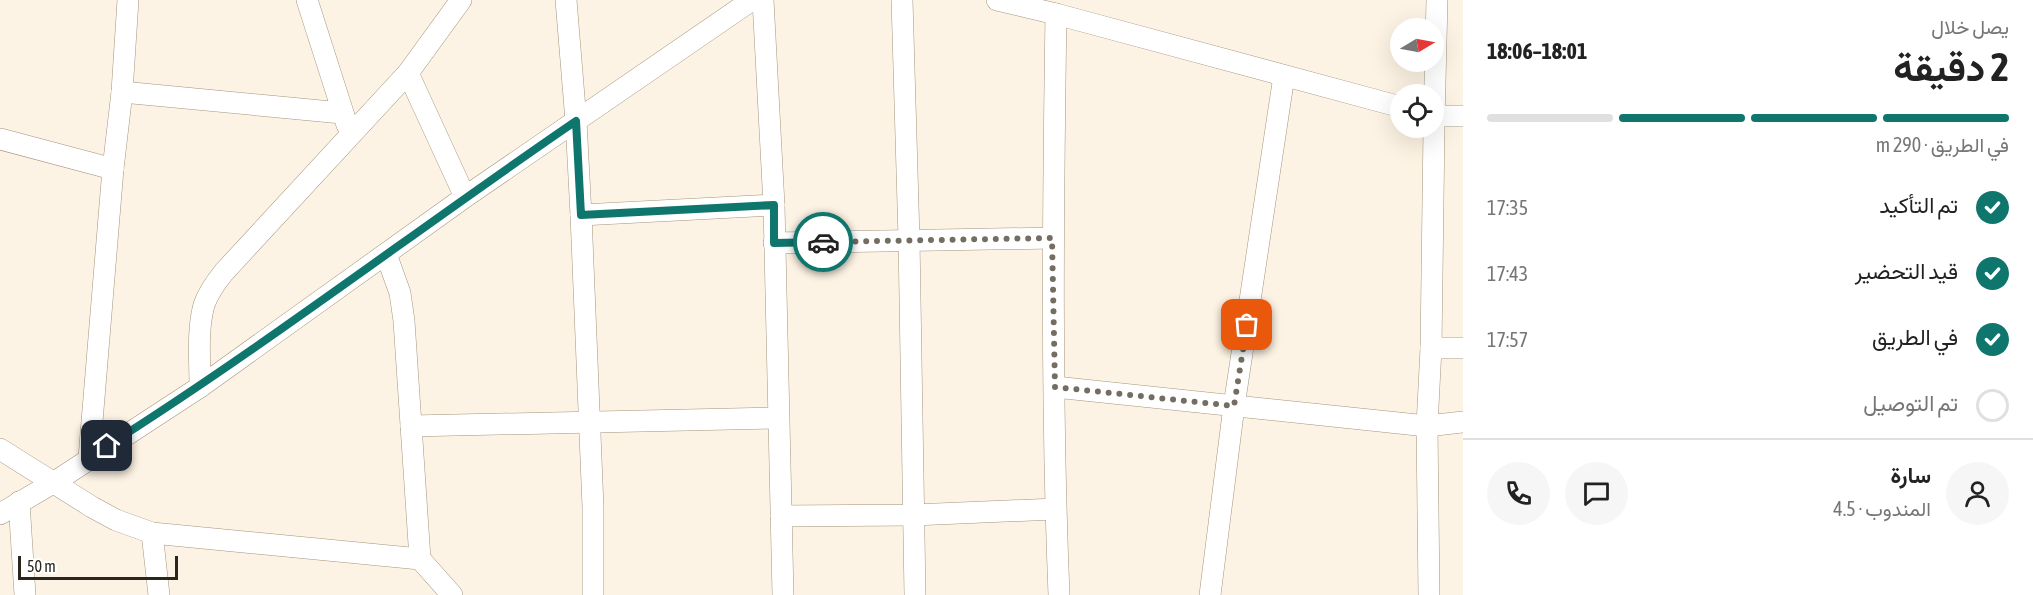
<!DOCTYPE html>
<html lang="ar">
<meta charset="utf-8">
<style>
body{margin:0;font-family:"Asap Condensed",Vazirmatn,sans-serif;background:#f6f6f6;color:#222;direction:rtl;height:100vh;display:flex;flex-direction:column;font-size:22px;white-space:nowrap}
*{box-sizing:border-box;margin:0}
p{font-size:20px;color:#767676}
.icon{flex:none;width:33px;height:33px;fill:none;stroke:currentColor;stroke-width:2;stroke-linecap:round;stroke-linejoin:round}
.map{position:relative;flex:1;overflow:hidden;direction:ltr}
.sheet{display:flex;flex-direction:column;background:#fff;width:570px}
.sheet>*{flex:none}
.needle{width:39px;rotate:80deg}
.controls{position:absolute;left:1390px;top:18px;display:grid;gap:12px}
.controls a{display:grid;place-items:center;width:54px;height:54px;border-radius:50%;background:#fff;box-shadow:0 6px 24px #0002;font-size:30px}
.scale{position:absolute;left:18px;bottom:15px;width:160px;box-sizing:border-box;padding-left:6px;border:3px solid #2b251b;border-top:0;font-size:16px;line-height:21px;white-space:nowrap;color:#2b251b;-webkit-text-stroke:4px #fff;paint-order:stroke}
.pin{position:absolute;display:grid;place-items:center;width:51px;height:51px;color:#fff;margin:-26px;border-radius:12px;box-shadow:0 3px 9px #0006}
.courier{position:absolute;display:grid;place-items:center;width:60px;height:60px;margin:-30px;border:4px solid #0f766e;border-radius:50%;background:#fff;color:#222;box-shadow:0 2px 8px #0007}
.overview em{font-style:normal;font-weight:700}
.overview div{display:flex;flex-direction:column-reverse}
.overview{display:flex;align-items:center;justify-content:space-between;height:102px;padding:0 24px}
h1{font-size:39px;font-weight:700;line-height:45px}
.bar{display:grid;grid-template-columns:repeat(4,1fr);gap:9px 6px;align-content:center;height:72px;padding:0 24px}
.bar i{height:8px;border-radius:4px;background:#e0e0e0}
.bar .active{background:#0f766e}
.bar p{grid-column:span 4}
.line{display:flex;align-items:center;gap:15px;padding:0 24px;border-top:2px solid #e0e0e0}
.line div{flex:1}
.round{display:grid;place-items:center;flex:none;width:63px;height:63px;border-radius:32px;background:#f6f6f6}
ol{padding:0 24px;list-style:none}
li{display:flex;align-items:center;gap:18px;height:66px}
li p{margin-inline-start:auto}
li .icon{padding:6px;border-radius:50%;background:#0f766e;color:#fff;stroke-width:4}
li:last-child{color:#767676}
li i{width:33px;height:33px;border:3px solid #e0e0e0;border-radius:50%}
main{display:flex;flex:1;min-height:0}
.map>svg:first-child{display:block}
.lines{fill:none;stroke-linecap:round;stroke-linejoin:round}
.minor-casing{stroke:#a4957e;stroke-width:22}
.minor{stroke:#fff;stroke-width:21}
.done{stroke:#746d61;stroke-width:6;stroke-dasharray:0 10.8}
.route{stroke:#0f766e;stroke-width:8}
</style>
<main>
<section class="sheet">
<div class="overview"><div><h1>2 دقيقة</h1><p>يصل خلال</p></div><em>18:01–18:06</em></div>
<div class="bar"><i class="active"></i><i class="active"></i><i class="active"></i><i></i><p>في الطريق · 290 m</p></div>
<ol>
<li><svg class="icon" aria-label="check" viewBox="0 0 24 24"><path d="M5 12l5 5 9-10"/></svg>تم التأكيد<p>17:35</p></li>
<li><svg class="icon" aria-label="check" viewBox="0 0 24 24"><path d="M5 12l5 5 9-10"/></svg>قيد التحضير<p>17:43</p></li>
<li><svg class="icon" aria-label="check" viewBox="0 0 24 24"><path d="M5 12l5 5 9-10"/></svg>في الطريق<p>17:57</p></li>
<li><i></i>تم التوصيل</li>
</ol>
<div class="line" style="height:108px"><a class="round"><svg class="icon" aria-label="person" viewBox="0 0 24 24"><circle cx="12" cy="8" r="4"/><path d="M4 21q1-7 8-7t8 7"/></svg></a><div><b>سارة</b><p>المندوب · 4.5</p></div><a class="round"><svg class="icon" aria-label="chat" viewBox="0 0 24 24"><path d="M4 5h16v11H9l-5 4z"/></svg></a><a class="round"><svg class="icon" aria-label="phone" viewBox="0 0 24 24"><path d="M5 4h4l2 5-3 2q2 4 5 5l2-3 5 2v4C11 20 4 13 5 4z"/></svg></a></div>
</section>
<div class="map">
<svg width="1463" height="595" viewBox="0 0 1463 595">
<rect width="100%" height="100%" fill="#fdf3e4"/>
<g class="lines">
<defs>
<g id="minor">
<path d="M307 0 347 125"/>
<path d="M566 0 576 121 581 215 593 507V595"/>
<path d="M763 0 774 205 783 595"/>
<path d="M902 0 909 239 915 595"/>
<path d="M997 0 1056 14 1401 107"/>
<path d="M1056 14C1053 208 1051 401 1059 595"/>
<path d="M408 73 465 197"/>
<path d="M122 92 342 113"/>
<path d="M1434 116H1463"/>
<path d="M1434 122 1437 0"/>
<path d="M0 139 113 169"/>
<path d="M581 215 774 205"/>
<path d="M774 243 1052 238"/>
<path d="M386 254 400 293 404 321 420 559"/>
<path d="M1431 348H1463"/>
<path d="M200 387C200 361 197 330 204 305 208 293 216 282 224 272L408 73 461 0"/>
<path d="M1055 387 1427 426 1463 422"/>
<path d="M411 426 778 418"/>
<path d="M0 449 92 507 116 520 152 533 420 559 452 595"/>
<path d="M89 458 113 169 122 92 128 0"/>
<path d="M19 502 25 595"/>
<path d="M0 514 53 483 200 387 465 197 752 0"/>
<path d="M781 516 913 515 1055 509"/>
<path d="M152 533 159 595"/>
<path d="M1210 595 1234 406 1284 76"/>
<path d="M1429 595 1427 426 1431 348 1434 128"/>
</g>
</defs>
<!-- minor casing -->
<use href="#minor" class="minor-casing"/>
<!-- minor -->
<use href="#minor" class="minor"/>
</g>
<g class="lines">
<!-- done -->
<path class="done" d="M823 242 1052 238 1055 387 1234 406 1247 325"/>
<!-- route -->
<path class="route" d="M107 446C268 344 419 228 576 121L581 215 774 205V243L823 242"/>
</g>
</svg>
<div class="controls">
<a><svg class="needle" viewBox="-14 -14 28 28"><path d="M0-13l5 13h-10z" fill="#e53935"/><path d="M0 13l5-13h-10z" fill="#767676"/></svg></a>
<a><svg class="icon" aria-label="locate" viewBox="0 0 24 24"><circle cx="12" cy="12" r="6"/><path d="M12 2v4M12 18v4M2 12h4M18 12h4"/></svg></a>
</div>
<div class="scale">50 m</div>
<div class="pin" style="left:1247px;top:325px;background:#ea580c"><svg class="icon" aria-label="bag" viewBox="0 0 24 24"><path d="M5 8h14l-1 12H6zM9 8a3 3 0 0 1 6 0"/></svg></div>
<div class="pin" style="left:107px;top:446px;background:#1f2937"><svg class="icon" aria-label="home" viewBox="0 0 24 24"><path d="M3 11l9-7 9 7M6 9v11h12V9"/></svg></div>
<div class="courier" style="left:823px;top:242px"><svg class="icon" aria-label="car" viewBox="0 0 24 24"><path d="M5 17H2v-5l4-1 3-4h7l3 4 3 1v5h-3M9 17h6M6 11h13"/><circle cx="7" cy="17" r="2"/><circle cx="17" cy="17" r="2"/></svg></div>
</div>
</main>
